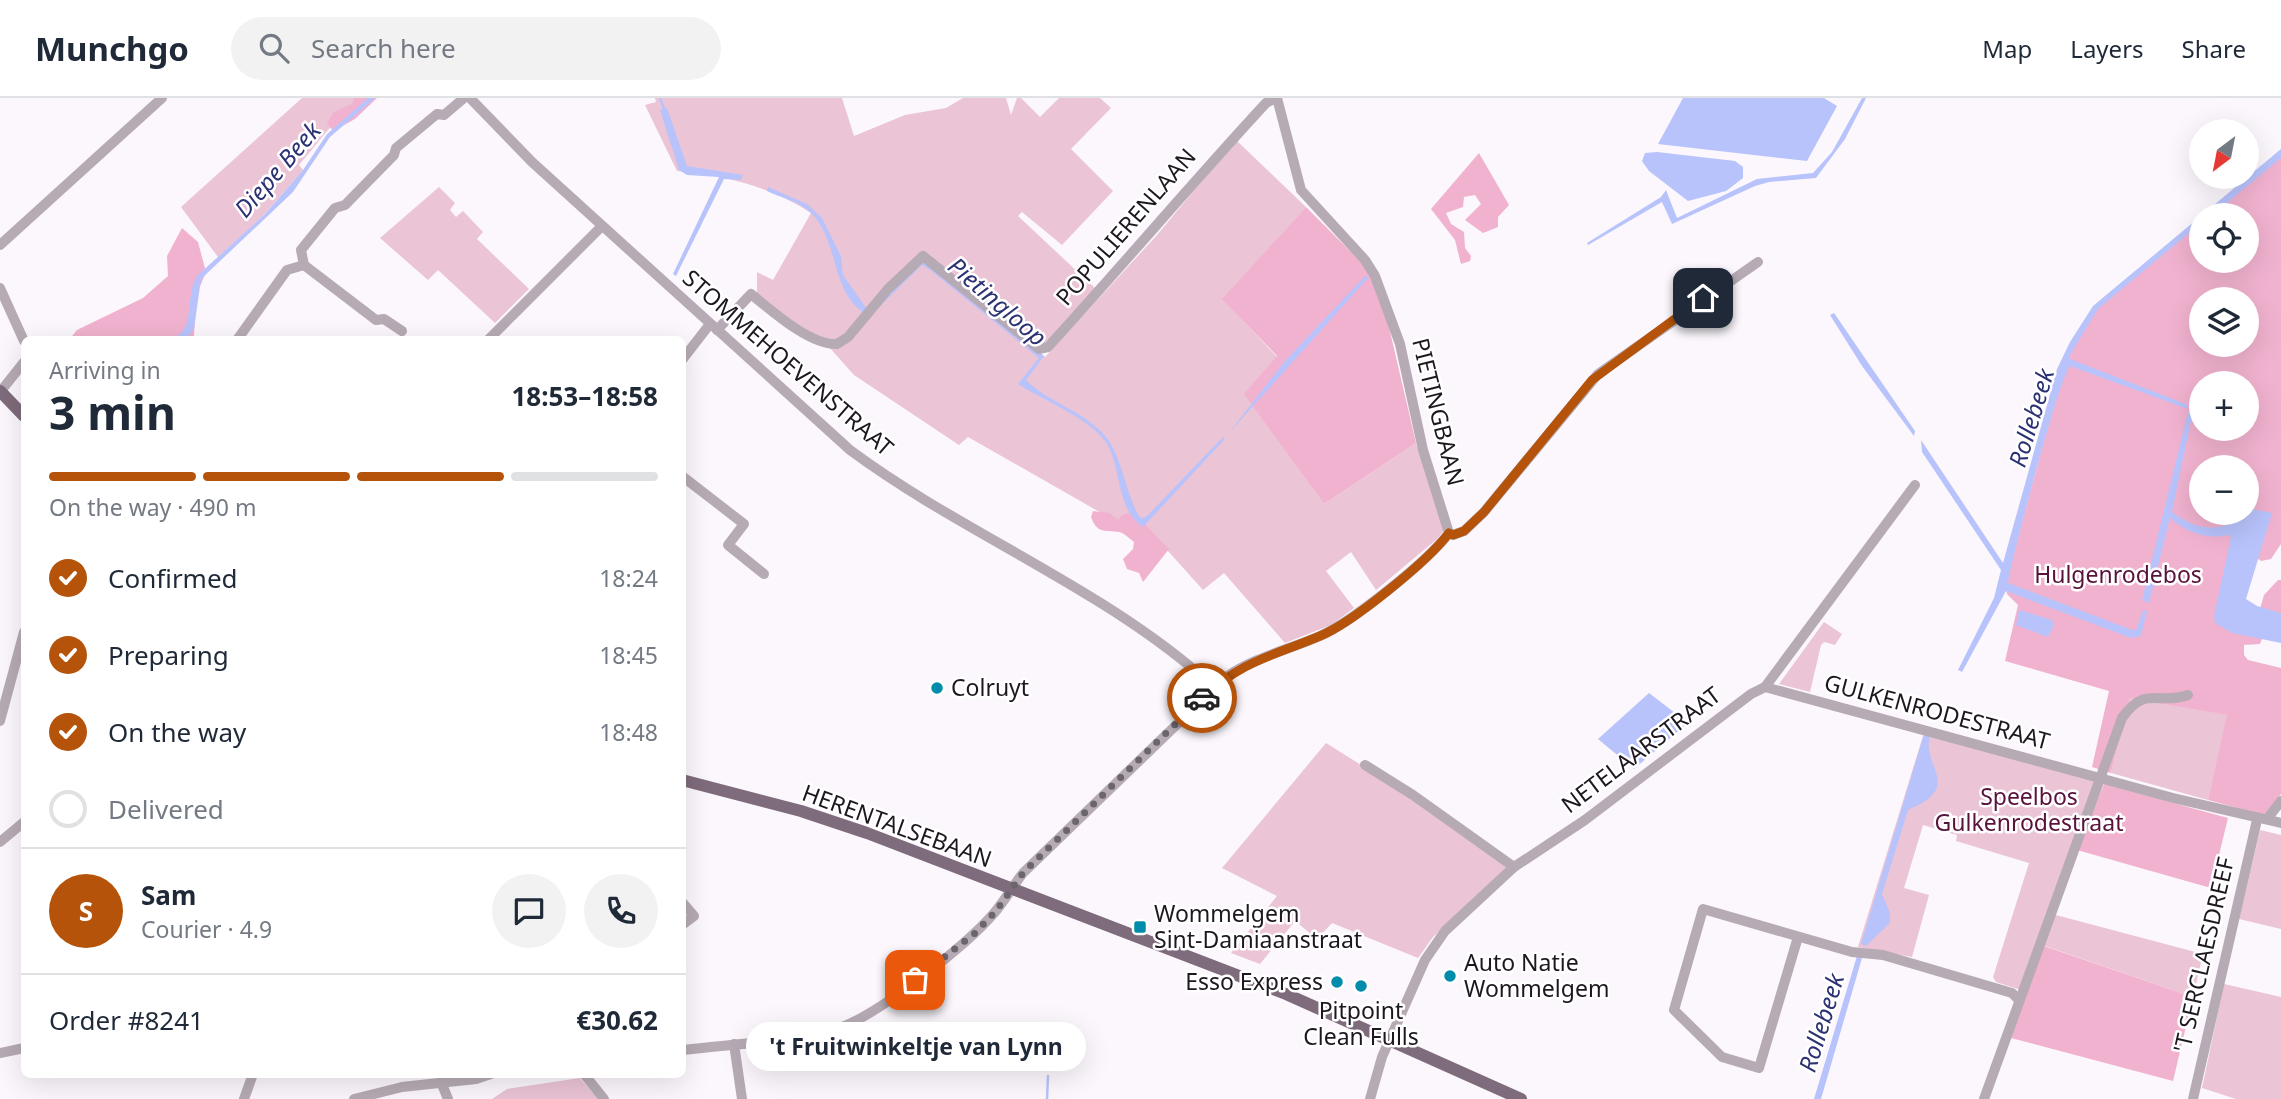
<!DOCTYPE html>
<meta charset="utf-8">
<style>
body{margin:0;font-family:"Noto Sans",sans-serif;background:#f2f2f3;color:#1f2937;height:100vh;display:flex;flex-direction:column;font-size:26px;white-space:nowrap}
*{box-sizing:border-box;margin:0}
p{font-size:23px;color:#747a83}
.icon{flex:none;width:38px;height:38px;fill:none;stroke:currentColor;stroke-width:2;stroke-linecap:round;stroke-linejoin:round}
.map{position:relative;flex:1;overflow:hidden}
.details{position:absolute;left:21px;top:238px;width:665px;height:742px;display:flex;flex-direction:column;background:#fff;border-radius:10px;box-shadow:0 7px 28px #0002}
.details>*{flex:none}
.needle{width:46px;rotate:212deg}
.controls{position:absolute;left:2189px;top:21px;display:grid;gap:14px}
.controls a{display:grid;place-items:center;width:70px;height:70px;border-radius:50%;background:#fff;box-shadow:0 7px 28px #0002;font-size:35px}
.pin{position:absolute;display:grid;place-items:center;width:60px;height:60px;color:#fff;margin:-30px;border-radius:14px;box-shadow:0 4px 10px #0006}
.courier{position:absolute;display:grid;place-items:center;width:70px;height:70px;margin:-35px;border:5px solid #b45309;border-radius:50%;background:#fff;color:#222;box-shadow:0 2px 9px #0007}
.bubble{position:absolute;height:49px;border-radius:24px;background:#fff;box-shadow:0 7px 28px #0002;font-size:23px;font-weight:700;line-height:49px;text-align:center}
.headline em{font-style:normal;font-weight:700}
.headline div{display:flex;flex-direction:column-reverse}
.headline{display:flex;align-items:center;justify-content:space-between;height:119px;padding:0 28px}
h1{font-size:46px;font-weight:700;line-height:52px}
.bar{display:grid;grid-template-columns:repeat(4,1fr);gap:10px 7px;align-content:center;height:84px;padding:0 28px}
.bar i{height:9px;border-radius:5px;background:#e0e1e3}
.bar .selected{background:#b45309}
.bar p{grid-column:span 4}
.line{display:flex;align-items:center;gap:18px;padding:0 28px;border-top:2px solid #e0e1e3}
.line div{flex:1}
.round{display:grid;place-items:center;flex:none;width:74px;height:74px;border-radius:37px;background:#f2f2f3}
ol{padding:0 28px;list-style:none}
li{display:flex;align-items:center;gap:21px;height:77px}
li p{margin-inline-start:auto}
li .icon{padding:7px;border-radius:50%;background:#b45309;color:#fff;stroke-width:4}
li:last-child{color:#747a83}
li i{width:38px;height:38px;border:4px solid #e0e1e3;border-radius:50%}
header{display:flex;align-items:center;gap:42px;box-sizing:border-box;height:98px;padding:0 35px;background:#fff;border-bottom:2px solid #e0e1e3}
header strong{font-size:33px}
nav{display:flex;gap:38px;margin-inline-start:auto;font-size:24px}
.search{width:490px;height:63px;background:#f2f2f3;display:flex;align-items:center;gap:18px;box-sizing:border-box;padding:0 24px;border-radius:38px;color:#747a83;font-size:26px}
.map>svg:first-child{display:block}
.green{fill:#ebc4d5}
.forest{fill:#f1b2cf;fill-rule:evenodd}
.water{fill:#b8c3fc}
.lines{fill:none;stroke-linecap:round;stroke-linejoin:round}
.stream{stroke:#b8c3fc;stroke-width:2.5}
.minor{stroke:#b6abb4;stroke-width:10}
.major{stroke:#7e6b7b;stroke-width:12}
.done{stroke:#6b656d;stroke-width:7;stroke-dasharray:0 12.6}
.route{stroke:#b45309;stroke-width:9}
.poi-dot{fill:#008caa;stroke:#fff;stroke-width:2.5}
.labels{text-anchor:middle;stroke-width:5;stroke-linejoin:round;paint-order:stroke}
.street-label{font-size:23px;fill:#1d1720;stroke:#fff}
.park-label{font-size:23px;fill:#58123b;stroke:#fff}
.poi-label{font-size:23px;fill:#1d1720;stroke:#fff;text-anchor:start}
.water-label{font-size:24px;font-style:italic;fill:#2b3172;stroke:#fff}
</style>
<header>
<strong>Munchgo</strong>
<div class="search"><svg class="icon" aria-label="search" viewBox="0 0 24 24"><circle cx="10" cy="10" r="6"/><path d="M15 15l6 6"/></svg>Search here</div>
<nav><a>Map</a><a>Layers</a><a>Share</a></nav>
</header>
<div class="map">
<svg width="2281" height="1001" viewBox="0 0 2281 1001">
<rect width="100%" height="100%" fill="#fbf7fd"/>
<!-- green -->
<g class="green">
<path d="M302 0H365L328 32 299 67 303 72 262 119 218 159 181 109Z"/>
<path d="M655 0H842L854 38 905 17 946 10 963 0H1006L1011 17 1017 0H1021L1040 19 1059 0H1100L1111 10 1071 51 1113 93 1062 147 1022 114 1018 118 1096 191 1049 244 1040 246 929 158 838 242C808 240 781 215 757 198V174L773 182 811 115C772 89 723 77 677 73L645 7 656 4Z"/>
<path d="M1236 42 1306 109 1223 201 1277 259 1245 296 1324 406 1416 345 1444 432 1437 441 1376 492 1351 454 1326 473 1354 510 1331 527 1285 545 1224 475 1203 492 1168 453 968 339 959 347 854 277 829 249 840 248 924 162 1045 259 1157 137Z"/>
<path d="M439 89 455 105 450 112 456 119 463 113 483 134 477 141 529 191 495 225 438 172 428 182 380 140Z"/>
<path d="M1824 524 1842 536 1835 547 1824 544 1821 547 1810 594 1779 586Z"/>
<path d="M2130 599 2228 617 2208 702 2111 675Z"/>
<path d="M1929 633 2098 679 2052 816 2203 856 2193 899 2042 847 2024 893 1996 884 1993 879 2029 765 1956 743 1957 737 1923 727 1904 790 1929 797 1912 859 1858 849 1923 638Z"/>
<path d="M1326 645 1409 697 1508 769 1433 839 1418 860 1332 825 1317 841 1295 823 1260 866 1231 855 1277 798 1222 770Z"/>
<path d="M2260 732 2281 737V831L2239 821Z"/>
<path d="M2224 886 2281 899V1001H2236L2202 990Z"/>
<path d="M580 980 598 1001H492L507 991Z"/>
</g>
<!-- forest -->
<g class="forest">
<path d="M354 0H377L355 21 333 33 327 25 334 14 352 6Z"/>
<path d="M2281 54V446L2271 461 2261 463 2256 459 2230 476 2264 536 2260 546 2244 547V557L2248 562 2281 570V696L2264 717 2208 702 2227 617 2130 600 2111 675 2092 669 2109 593 2005 563 2018 507 2007 496 2005 488 2065 264 2103 200 2201 120 2202 163H2247V117H2204ZM2202 201H2247V247H2202ZM2202 285H2247V331H2202ZM2202 369H2247V415H2202Z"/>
<path d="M1479 55 1509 107 1498 119V129L1483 135 1465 122 1481 106 1475 97 1464 99 1463 109 1446 115 1451 126 1464 134 1465 150 1471 158 1470 163 1461 166 1455 142 1431 111Z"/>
<path d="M1306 109 1367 170 1385 212 1416 345 1324 406 1244 296 1277 258 1222 201Z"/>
<path d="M182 130 198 144 206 174 196 198 194 238 189 242H69L77 232 143 200 168 178 167 158Z"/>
<path d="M1093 413 1109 415 1118 422 1122 417 1133 414 1169 451 1143 484 1139 475 1127 471 1123 461 1133 451 1134 444C1130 441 1124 435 1119 434 1105 432 1097 436 1091 419Z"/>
<path d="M2278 482H2281V521L2260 511 2264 497Z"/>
<path d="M2104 686 2228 720 2211 790 2077 752Z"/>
<path d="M2041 847 2193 899 2173 983 2011 940Z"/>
</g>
<!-- water -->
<g class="water">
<path d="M368 0H375L330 39 293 94 201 181 194 231 186 241H172C198 230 183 197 198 177L264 117 303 72 327 36Z"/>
<path d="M1683 0H1824L1837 8 1807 63 1658 46Z"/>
<path d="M1862 0H1866L1845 41 1816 80 1769 84 1755 88 1672 126 1662 104 1588 147 1587 145 1661 99 1666 92 1677 120 1757 81 1813 75 1832 54Z"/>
<path d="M667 10 687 68 743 77 741 82 724 81 676 178 673 176 719 79 687 77 679 72 660 12Z"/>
<path d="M2281 51V60L2222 109 2233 117 2215 115 2202 117 2201 125 2098 211 2070 257V261L2188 307V311L2070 268C2061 275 2011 462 2008 485L2132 532H2136L2143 512 2147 513 2141 538 2131 540 2006 493 1962 574 1958 572 1994 500 2001 472 1922 354 1921 342 2003 465 2057 271 2070 244 2093 208Z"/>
<path d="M1657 54 1735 63 1743 69V80L1726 93 1688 103 1649 73 1642 63 1645 55Z"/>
<path d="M768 89 807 106 822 120 841 158 843 177 867 211 864 215C830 192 839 142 811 115 799 103 781 100 767 93Z"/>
<path d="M920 164H925L1044 258 1026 282C1050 306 1085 313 1106 339 1122 359 1126 396 1140 420L1146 419 1223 339 1224 342 1143 429C1116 411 1122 372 1107 346 1093 322 1043 302 1018 286L1039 260 929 171 922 167 870 218Z"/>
<path d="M1366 177 1368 180 1228 336 1285 263Z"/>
<path d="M1834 215 1915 333 1914 338 1862 268 1830 217Z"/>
<path d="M2193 313 2172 414C2192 429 2211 435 2234 424L2237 415H2247V410L2272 415 2246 501 2257 508 2281 515V545L2232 535 2215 525 2214 518 2231 439 2228 437C2206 442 2186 434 2170 420L2149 505 2142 502 2188 314Z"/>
<path d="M2019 512 2052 522 2054 527 2048 539 2016 527Z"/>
<path d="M1649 595 1688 625 1634 671 1598 641Z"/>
<path d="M1924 636 1930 638C1921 670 1965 688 1908 712L1882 796 1890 815V825L1866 848 1861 846Z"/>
<path d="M1857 858 1862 860 1821 1001H1814Z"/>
</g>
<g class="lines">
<!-- stream -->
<g class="stream">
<path d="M660 0 664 11"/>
<path d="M1047 1001 1048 978"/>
</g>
<!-- minor -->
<g class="minor">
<path d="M470 0 532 64 850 352C966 438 1107 491 1214 589"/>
<path d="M1277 0 1301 92 1365 162 1375 178 1400 246 1423 352 1449 435"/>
<path d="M0 147 162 0"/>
<path d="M304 167 376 222 384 221 402 233"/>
<path d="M0 190 24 243"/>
<path d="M717 232 751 196C771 212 809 247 837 246L848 239 888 191 923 158 1039 251 1048 249C1122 168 1192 85 1266 5L1276 0"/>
<path d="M237 242 287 172 304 167 301 152 335 110 345 107 394 57 396 50 437 16 444 17 464 0"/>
<path d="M488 242 602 128"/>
<path d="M682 262 710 226"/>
<path d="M1 293 24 264"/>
<path d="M682 378 744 426 728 447 764 476"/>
<path d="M1449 435 1453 437 1464 433 1484 414 1598 276 1758 164"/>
<path d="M1765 589 2173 700 2281 725"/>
<path d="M0 623 24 534"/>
<path d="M1365 667 1413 697 1514 769"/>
<path d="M2267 721 2281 703"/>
<path d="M0 744 24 724"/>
<path d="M682 804 694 818 682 827"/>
<path d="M1798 839 1759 970 1722 959 1674 912 1703 811 1852 854 1883 857 2012 895 2018 901"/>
<path d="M734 946 742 1001"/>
<path d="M682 952C733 946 787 944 836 931 876 919 967 847 995 814 1005 802 1013 788 1023 775L1226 579C1255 559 1288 552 1320 538 1352 524 1428 463 1449 435"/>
<path d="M0 955 24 950"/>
<path d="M584 976 604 1001"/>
<path d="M441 984 448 1001"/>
<path d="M244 1001 253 976"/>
<path d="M354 1001 402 989 476 981 491 976"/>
<path d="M1370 1001 1382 959 1425 862 1445 833 1514 769 1585 722 1751 596 1765 589 1915 387"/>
<path d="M1984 1001 2122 620C2146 586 2158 608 2188 597"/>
<path d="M2193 1001 2257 722"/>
</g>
<!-- major -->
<g class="major">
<path d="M0 293 24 318"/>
<path d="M682 682 801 713 867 735 1286 896 1521 1001"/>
</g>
</g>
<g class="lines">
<!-- done -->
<path class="done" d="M915 882 975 835 996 813 1023 775 1202 600"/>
<!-- route -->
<path class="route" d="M1202 600C1244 562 1270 559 1320 538 1352 525 1428 463 1449 435L1453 437 1464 433 1484 414 1592 282 1703 200"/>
</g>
<!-- markers -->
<g class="poi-dot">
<circle cx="937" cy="590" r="7"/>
<rect x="1133" y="822" width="14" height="14" rx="3.5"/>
<circle cx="1450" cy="878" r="7"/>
<circle cx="1337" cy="884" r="7"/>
<circle cx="1361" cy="888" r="7"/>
</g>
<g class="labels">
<!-- street labels -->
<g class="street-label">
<text transform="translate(1126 129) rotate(-49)" y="8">POPULIERENLAAN</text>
<text transform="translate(788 265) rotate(41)" y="8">STOMMEHOEVENSTRAAT</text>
<text transform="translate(1438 314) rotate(76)" y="8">PIETINGBAAN</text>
<text transform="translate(1937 614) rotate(15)" y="8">GULKENRODESTRAAT</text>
<text transform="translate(1641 652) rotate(-37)" y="8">NETELAARSTRAAT</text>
<text transform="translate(897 728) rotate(20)" y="8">HERENTALSEBAAN</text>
<text transform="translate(2204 857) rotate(-77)" y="8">'T SERCLAESDREEF</text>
</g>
<!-- park labels -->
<g class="park-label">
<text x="2118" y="485">Hulgenrodebos</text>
<text x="2029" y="707">Speelbos<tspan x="2029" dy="26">Gulkenrodestraat</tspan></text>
</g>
<!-- poi labels -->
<g class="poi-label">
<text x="951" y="598">Colruyt</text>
<text x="1154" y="824">Wommelgem<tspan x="1154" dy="26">Sint-Damiaanstraat</tspan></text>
<text x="1464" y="873">Auto Natie<tspan x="1464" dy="26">Wommelgem</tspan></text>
<text x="1323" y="892" text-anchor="end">Esso Express</text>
<text x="1361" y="921" text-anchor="middle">Pitpoint<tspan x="1361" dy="26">Clean Fulls</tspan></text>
</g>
<!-- water labels -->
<g class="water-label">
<text transform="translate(278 72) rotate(-49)" y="8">Diepe Beek</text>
<text transform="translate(997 204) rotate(41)" y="8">Pietingloop</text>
<text transform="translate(2032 320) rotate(-73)" y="8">Rollebeek</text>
<text transform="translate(1822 925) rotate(-73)" y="8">Rollebeek</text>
</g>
</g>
</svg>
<div class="controls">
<a><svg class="needle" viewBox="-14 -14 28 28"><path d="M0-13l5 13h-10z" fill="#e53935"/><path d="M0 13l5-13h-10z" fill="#747a83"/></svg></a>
<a><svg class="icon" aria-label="locate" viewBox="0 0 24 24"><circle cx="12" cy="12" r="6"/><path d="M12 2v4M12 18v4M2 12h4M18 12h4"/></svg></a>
<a><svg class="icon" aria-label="layers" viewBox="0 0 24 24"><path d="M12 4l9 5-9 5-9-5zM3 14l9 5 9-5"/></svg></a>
<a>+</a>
<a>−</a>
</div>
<div class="pin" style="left:915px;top:882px;background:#ea580c"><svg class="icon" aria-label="bag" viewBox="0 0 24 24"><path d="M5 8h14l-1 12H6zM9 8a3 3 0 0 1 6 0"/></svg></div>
<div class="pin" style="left:1703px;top:200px;background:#1f2937"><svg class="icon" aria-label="home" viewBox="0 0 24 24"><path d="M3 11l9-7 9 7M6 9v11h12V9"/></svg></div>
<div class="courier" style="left:1202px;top:600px"><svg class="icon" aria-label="car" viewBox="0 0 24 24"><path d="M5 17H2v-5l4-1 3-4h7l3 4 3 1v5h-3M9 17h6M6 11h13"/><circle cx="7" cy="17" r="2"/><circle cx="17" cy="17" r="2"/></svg></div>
<div class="bubble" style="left:746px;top:924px;width:340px">'t Fruitwinkeltje van Lynn</div>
<section class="details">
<div class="headline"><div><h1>3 min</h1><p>Arriving in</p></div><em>18:53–18:58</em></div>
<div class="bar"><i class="selected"></i><i class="selected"></i><i class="selected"></i><i></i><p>On the way · 490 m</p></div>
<ol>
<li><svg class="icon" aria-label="check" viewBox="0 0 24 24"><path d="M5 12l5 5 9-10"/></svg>Confirmed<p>18:24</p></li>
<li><svg class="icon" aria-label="check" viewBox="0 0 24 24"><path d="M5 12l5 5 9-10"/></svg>Preparing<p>18:45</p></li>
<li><svg class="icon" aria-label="check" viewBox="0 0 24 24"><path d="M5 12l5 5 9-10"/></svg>On the way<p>18:48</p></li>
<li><i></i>Delivered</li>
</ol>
<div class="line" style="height:126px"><b class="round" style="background:#b45309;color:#fff">S</b><div><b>Sam</b><p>Courier · 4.9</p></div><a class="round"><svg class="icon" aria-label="chat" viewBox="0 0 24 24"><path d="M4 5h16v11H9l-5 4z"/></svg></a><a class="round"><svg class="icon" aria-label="phone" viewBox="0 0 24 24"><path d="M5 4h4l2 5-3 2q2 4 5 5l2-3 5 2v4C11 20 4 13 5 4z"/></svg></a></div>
<div class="line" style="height:91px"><div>Order #8241</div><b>€30.62</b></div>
</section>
</div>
